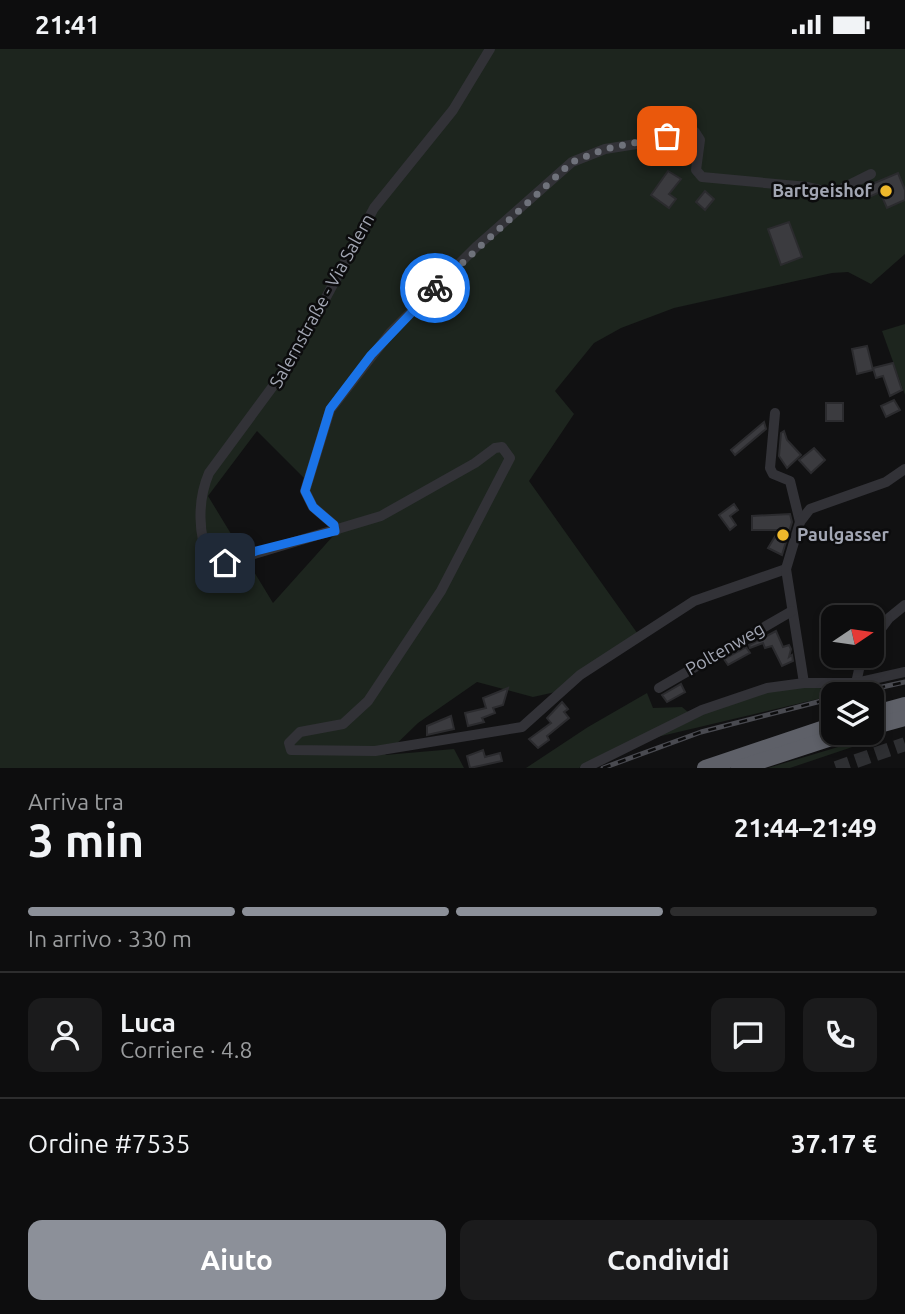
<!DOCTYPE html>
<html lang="it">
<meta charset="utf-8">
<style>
body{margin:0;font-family:Ubuntu,sans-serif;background:#1b1b1c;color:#f1f3f6;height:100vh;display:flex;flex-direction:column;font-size:26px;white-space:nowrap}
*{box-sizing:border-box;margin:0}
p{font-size:23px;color:#9a9c9e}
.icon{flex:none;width:38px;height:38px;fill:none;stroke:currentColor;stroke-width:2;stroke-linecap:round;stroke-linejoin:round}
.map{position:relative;height:719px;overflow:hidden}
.details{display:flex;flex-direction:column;background:#0d0d0e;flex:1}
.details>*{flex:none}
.needle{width:46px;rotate:77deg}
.tools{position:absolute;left:821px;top:556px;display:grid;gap:14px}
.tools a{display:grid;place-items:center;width:63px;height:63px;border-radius:14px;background:#0d0d0e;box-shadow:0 4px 10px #0003,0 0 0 2px #2d2d2e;font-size:35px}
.pin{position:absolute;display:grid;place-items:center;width:60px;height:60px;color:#fff;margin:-30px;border-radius:14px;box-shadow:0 4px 10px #0006}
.courier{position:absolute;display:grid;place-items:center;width:70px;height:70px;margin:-35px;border:5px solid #1a73e8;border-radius:50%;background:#fff;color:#222;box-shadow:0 2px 9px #0007}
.head em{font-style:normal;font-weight:600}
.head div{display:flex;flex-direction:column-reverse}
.head{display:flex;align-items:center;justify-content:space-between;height:119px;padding:0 28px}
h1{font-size:46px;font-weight:600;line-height:52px}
.bar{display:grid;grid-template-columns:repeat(4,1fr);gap:10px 7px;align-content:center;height:84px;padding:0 28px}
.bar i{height:9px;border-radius:5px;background:#2d2d2e}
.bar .on{background:#8c9099}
.bar p{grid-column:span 4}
.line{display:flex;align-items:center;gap:18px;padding:0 28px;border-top:2px solid #2d2d2e}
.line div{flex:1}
.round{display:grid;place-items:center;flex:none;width:74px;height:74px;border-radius:14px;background:#1b1b1c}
.button{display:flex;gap:14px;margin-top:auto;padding:14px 28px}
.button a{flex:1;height:80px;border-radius:14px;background:#8c9099;color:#fff;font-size:28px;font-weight:600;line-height:80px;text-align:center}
.button a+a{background:#1b1b1c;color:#f1f3f6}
.status{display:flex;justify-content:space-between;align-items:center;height:49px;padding:0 35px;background:#0d0d0e;direction:ltr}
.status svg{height:19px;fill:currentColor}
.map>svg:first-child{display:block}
.green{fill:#1d251e;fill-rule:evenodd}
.building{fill:#3b3b3f;stroke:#2b2b2e;stroke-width:2}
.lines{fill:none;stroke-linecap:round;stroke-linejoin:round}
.major-tunnel{stroke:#2e2f32;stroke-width:14;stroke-dasharray:14 7;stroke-linecap:butt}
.minor{stroke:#323237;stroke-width:10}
.highway{stroke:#5e6068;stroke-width:16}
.rail-casing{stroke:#494a50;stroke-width:5}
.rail{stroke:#0c0c0d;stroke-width:2.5;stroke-dasharray:8;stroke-linecap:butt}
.done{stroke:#6f727b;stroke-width:7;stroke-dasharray:0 12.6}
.route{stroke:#1a73e8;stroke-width:9}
.poi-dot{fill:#efb82b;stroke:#0c0c0d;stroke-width:2.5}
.labels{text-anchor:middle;stroke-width:5;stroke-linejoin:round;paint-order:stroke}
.poi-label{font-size:18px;font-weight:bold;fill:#a2a6b3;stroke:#0c0c0d;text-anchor:end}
.street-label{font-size:18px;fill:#a2a6b3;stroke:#0c0c0d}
</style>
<div class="status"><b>21:41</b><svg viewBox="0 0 49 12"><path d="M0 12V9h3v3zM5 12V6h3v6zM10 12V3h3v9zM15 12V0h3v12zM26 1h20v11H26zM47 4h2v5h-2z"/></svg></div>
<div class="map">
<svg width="905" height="719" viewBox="0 0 905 719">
<rect width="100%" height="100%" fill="#111112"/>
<!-- green -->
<g class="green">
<path d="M0 0H905V205L871 235 848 223 832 224 674 259 621 279 594 294 555 342 574 365 529 432 640 588 560 642 533 648 477 633 418 674 385 706 454 700 464 719H0ZM257 382 304 429 316 459 342 477 273 554 208 447Z"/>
<path d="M905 275V346L882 282Z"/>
<path d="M804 634 826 641H856L636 693 579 719H526L588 678 647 644 653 659 682 658 688 663Z"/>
<path d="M878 686 879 689 790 719H768Z"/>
</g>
<!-- building -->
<g class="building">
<path d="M668 122 681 130 669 145 676 150 669 159 651 146Z"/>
<path d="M898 124 905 141V151L887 159 880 143 869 148 865 138Z"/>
<path d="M705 142 714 150 705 161 696 153Z"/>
<path d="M789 173 802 208 781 216 768 180Z"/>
<path d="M867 297 873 321 857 325 852 300Z"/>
<path d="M893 314 902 341 890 347 883 327 876 329 873 319Z"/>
<path d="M894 351 900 361 886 368 881 357Z"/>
<rect x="826" y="354" width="17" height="18"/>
<path d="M764 373 766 380 735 406 731 401Z"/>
<path d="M784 382 787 391 801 406 787 419 779 407 781 384Z"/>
<path d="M814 399 825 411 811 424 799 411Z"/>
<path d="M734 455 738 461 730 467 736 476 730 481 719 466Z"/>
<path d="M790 465 792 473 782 506 768 499 779 481H752V467Z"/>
<path d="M776 582 783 598 789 596 791 600 789 608 792 606 793 612 782 617 772 597 765 599 763 594 750 599 749 596Z"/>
<path d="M746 598 750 604 728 616 724 610Z"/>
<path d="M681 635 685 643 667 653 662 646Z"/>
<path d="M508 639 503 656 493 659 495 664 482 669 484 673 468 677 465 664 486 659 483 649Z"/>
<path d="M562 653 568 660 564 663 569 669 547 687 549 691 538 699 529 690 551 674 547 669Z"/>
<path d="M451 667 454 680 427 686V677Z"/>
<path d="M483 701 485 708 500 704 502 712 470 719 467 707Z"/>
</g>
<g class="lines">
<!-- major-tunnel -->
<path class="major-tunnel" d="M836 719 905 695"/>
<!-- minor -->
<g class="minor">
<path d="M490 0 453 61 374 159 293 310 209 424C197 452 198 486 210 513L217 516 381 467 475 414 495 399 502 398 510 409 441 542 368 652 343 675 300 683 289 694 291 701 375 702 522 678 580 626 694 552 786 520"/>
<path d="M775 364 770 419 773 425 790 432 800 473"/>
<path d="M336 482 334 476 313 458 305 442 330 361 390 284 476 198 572 113 605 100 649 93 685 81 695 83 700 91 696 121 702 128 808 138 833 144 871 125"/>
<path d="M872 592 889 569 905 556"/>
<path d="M804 634 786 520 800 473 810 460 886 433 905 420"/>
<path d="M856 634 862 607"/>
<path d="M659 639 792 562"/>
<path d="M585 719 702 661 767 639 804 634H856L905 623"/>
</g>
<!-- highway -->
<g class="highway">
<path d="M872 665 905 656"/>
<path d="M872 678 905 669"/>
<path d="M705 719 833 676"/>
<path d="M739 719 847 684"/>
</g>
<defs>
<g id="rail">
<path d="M846 646 905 633"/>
<path d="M603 719 701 683 833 649"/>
</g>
</defs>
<!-- rail casing -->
<use href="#rail" class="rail-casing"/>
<!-- rail -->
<use href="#rail" class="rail"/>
</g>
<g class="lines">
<!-- done -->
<path class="done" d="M435 239 572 113 605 100 667 87"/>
<!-- route -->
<path class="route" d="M225 514 256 502 335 482 334 476 313 458 305 442 330 360 371 306 435 239"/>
</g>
<!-- markers -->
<g class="poi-dot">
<circle cx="886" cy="142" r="7"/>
<circle cx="783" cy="486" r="7"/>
</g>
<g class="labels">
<!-- poi labels -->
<g class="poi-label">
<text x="872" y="148">Bartgeishof</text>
<text x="797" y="492" text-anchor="start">Paulgasser</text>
</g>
<!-- street labels -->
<g class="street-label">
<text transform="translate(322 252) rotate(-61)" y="6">Salernstraße - Via Salern</text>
<text transform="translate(725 600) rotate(-30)" y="6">Poltenweg</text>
</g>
</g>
</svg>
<div class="tools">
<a><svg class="needle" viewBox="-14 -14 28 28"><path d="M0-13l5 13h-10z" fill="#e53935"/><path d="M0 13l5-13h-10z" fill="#9a9c9e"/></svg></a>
<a><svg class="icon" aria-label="layers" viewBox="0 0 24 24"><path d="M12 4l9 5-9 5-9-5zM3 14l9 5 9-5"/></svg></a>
</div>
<div class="pin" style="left:667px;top:87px;background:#ea580c"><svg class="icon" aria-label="bag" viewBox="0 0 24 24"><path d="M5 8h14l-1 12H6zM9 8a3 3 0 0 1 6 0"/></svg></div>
<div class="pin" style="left:225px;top:514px;background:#1f2937"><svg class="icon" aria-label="home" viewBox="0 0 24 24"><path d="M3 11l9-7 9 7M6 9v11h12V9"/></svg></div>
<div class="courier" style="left:435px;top:239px"><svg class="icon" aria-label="bike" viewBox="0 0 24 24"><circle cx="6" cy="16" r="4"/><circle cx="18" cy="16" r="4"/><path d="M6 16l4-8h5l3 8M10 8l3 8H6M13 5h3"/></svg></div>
</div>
<section class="details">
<div class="head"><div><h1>3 min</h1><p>Arriva tra</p></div><em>21:44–21:49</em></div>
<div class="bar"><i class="on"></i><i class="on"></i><i class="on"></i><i></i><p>In arrivo · 330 m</p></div>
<div class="line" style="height:126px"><a class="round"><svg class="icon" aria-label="person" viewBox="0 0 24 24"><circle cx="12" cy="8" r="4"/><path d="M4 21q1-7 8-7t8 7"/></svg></a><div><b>Luca</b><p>Corriere · 4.8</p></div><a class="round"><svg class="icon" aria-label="chat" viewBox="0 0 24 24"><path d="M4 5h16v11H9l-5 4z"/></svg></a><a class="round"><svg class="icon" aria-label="phone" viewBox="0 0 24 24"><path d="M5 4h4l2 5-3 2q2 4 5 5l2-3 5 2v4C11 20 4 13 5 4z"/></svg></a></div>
<div class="line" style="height:91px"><div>Ordine #7535</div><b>37.17 €</b></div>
<div class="button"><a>Aiuto</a><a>Condividi</a></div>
</section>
